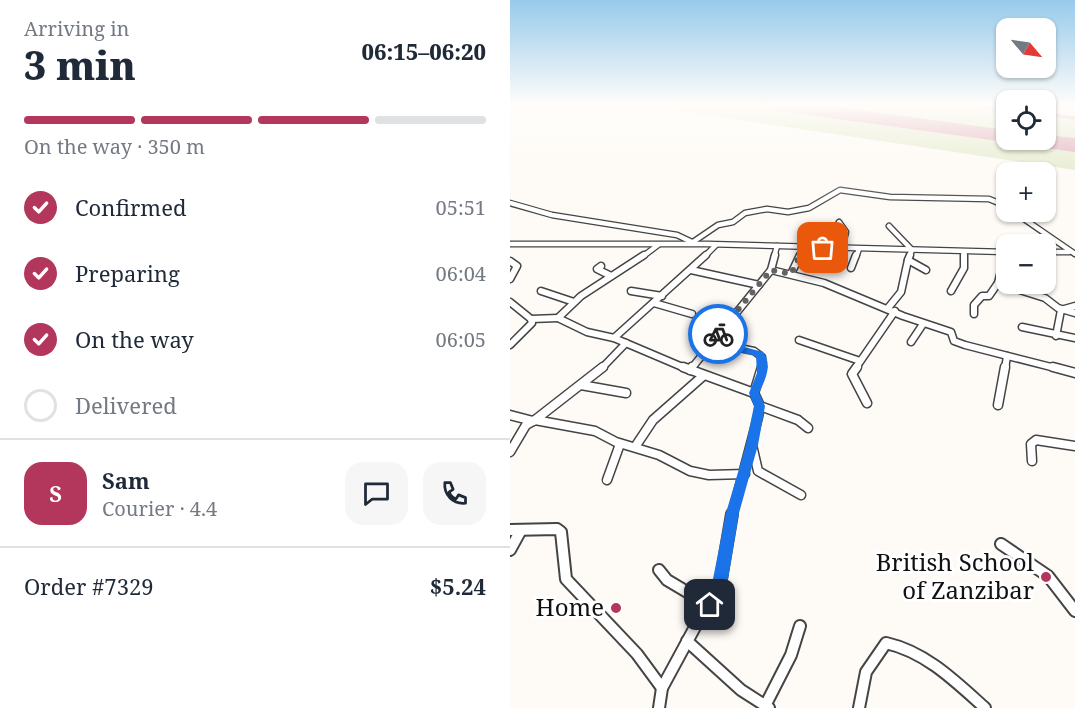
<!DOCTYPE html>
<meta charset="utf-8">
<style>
body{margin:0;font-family:"Noto Serif",serif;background:#f6f6f7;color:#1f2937;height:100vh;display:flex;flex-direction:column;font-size:22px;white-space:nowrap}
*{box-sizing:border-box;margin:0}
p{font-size:20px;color:#747a83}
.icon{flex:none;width:33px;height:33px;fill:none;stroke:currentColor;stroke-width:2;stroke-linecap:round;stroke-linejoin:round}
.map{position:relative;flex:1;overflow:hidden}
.sheet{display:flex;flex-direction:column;background:#fff;width:510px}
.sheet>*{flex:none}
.needle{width:39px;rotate:119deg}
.tools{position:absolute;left:486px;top:18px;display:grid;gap:12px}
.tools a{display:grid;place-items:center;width:60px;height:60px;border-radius:12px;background:#fff;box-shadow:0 2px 4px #0004;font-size:30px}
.pin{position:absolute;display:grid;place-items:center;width:51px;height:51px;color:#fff;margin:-26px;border-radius:12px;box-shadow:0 3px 9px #0006}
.courier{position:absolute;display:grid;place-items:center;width:60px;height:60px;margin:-30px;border:4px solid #1a73e8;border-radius:50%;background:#fff;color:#222;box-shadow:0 2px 8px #0007}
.headline em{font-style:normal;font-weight:800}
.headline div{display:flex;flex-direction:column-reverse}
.headline{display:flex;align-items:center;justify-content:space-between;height:102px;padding:0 24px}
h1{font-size:39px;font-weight:800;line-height:45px}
.bar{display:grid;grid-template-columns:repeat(4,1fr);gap:9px 6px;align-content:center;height:72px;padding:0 24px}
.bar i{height:8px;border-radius:4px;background:#e0e1e3}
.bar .selected{background:#b3365d}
.bar p{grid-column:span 4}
.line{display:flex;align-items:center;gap:15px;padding:0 24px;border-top:2px solid #e0e1e3}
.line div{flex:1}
.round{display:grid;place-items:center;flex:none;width:63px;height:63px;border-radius:18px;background:#f6f6f7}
ol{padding:0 24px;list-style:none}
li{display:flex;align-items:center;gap:18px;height:66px}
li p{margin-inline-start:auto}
li .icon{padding:6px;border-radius:50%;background:#b3365d;color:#fff;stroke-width:4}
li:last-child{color:#747a83}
li i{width:33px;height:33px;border:3px solid #e0e1e3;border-radius:50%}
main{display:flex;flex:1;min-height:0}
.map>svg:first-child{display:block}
.green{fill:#dee6c1}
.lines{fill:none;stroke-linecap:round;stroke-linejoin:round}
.taxiway{fill:#d898a9;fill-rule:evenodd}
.runway{fill:#d898a9;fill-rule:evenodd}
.street-far3-casing{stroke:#444;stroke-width:7}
.street-far2-casing{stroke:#444;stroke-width:9}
.street-far1-casing{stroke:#444;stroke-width:11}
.street-casing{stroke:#444;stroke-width:14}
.street-far3{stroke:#fff;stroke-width:4.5}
.street-far2{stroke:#fff;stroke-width:6}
.street-far1{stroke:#fff;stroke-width:8}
.street{stroke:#fff;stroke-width:10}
.route{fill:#1a73e8}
.done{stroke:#646361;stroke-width:6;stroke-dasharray:0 10.8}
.poi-dot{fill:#b3365d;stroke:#fff;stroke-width:2}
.labels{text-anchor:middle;stroke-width:6;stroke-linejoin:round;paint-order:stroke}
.near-poi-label{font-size:24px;fill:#111;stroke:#fff;text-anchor:end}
</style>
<main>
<section class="sheet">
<div class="headline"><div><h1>3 min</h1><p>Arriving in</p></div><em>06:15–06:20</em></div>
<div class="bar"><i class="selected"></i><i class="selected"></i><i class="selected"></i><i></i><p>On the way · 350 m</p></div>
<ol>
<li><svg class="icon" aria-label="check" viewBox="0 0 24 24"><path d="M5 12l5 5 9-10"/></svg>Confirmed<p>05:51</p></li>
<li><svg class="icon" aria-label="check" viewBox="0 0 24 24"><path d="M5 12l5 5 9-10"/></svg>Preparing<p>06:04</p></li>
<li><svg class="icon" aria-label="check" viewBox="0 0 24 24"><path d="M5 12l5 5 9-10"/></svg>On the way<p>06:05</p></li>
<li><i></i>Delivered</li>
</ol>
<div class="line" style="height:108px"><b class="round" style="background:#b3365d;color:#fff">S</b><div><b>Sam</b><p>Courier · 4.4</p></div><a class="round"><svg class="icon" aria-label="chat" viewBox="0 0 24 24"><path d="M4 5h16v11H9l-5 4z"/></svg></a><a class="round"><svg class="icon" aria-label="phone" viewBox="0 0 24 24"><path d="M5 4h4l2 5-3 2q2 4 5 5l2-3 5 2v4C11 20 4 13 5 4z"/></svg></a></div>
<div class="line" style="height:78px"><div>Order #7329</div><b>$5.24</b></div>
</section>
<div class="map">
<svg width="565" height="708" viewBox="0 0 565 708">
<rect width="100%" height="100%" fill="#fefaf5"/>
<!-- green -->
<g class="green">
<path d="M130 105H239L565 150V170Z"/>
<path d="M301 105H442L496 112V131Z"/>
<path d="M536 117 565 120V141L536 137Z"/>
</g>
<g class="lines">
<!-- taxiway -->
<g class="taxiway">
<path d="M268 105H280L281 107 277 109Z"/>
<path d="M459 105 496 108V112L462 107Z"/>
<path d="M536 112 565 116V120L536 116Z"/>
</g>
<!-- runway -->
<g class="runway">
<path d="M260 105H314L496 130V140H504L496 142 269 111Z"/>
<path d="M536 135 565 138V152L513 145 510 140H536Z"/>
</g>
<defs>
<g id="street-far3">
<path d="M0 203 42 215 167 235 184 243"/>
<path d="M504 212 565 254"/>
<path d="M329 222 336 232 332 248"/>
<path d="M379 226 402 250 399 257"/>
<path d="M183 242 208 225 223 222 235 213 257 209 278 212 299 208 330 190 380 197 479 199 496 206"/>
<path d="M0 244H198L496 252"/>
<path d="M454 252V257"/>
<path d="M536 252H559"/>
<path d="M132 257 148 245"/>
<path d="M194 257 206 245"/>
<path d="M264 257 267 246"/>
<path d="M289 257 294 247"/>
<path d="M346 257 349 249"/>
<path d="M495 257 496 252"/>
</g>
<g id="street-far2">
<path d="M134 255 71 296 48 318 77 332 104 338 177 369"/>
<path d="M400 255 398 260 416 270"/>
<path d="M495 255 488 283 535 298 548 308 565 313"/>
<path d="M0 261 7 266 0 279"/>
<path d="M91 266 87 269 101 276"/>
<path d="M341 268 346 255"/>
<path d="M181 270 249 285"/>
<path d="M261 270 314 283 393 316 441 332 444 341 455 345 549 369"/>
<path d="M281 274 290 255"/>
<path d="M31 291 64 302"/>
<path d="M121 291 152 296"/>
<path d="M441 291 454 268V255"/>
<path d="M0 302 21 319 22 323 0 345"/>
<path d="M144 303 182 314"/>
<path d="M378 308 391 292 398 260"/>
<path d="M464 314V305L472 296H479L488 283"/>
<path d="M21 319 48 318"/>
<path d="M512 327 565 338"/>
<path d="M546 336 551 310 565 306"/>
<path d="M104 338 196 255"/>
<path d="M289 340 350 361"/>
<path d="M201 342 244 351 252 357V369"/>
<path d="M401 342 413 324"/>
<path d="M91 369 116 343"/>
<path d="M181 369 261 270 265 255"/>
<path d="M345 369 385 311"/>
<path d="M495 369 497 356"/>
</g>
<g id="street-far1">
<path d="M173 367 244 393"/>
<path d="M347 367 342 374 357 403"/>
<path d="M543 367 565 373"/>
<path d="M180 370 182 367"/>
<path d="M71 385 116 393"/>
<path d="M488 405 495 367"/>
<path d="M250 406 288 420 298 428"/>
<path d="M0 415 23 421"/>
<path d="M25 420 93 367"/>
<path d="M242 445 248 471 291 495"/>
<path d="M125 447 143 420 193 376"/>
<path d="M0 452 16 425 25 420 85 431 106 442 149 455 180 471 199 475 235 474"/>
<path d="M522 461 521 444 526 440 565 446"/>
<path d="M97 480 110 444"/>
<path d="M222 516 248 417 250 406 244 393 252 367"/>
</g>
<g id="street">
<path d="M0 530 47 529 51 532 56 579 127 654 152 688"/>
<path d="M491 544 538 576 565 611"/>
<path d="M0 550 11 530"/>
<path d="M149 570 157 580 199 605"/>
<path d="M177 641 231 690 259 708"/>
<path d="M255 706 281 655 290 626"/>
<path d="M149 708 152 688 211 579 222 514"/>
<path d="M349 708 356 672 376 643C416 652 445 681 475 708"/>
</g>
</defs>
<!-- street-far3 casing -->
<use href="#street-far3" class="street-far3-casing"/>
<!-- street-far2 casing -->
<use href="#street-far2" class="street-far2-casing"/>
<!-- street-far1 casing -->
<use href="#street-far1" class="street-far1-casing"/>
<!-- street casing -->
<use href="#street" class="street-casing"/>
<!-- street-far3 -->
<use href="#street-far3" class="street-far3"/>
<!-- street-far2 -->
<use href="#street-far2" class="street-far2"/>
<!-- street-far1 -->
<use href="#street-far1" class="street-far1"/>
<!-- street -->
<use href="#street" class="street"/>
</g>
<!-- sky -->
<linearGradient id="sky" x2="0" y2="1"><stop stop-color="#97caeb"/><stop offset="0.51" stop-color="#fffdfa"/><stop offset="1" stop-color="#fffdfa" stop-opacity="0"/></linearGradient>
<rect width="565" height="205" fill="url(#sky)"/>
<!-- route -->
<path class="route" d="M208 331 212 334 208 340 253 352C263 365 255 380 249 393L255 406 248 445 229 513 218 579 205 610 200 613 194 610 192 605 203 579 216 513 236 445 244 406 239 393 247 373 246 356 198 344V339Z"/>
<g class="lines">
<!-- done -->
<path class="done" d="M208 334 261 270 281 274 294 247 313 248"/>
</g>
<!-- markers -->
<g class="poi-dot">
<circle cx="536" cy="577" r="6"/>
<circle cx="106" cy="608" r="6"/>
</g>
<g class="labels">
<!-- near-poi labels -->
<g class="near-poi-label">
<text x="524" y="571">British School<tspan x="524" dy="28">of Zanzibar</tspan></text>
<text x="94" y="616">Home</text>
</g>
</g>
</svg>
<div class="tools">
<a><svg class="needle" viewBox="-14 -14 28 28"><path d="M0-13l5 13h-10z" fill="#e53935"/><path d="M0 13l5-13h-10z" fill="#747a83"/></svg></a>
<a><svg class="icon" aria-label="locate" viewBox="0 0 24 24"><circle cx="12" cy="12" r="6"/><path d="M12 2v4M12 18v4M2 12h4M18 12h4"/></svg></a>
<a>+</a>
<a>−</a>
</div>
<div class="pin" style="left:313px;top:248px;background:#ea580c"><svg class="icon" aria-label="bag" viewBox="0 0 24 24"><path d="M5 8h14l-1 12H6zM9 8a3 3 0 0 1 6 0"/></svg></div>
<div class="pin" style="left:200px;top:605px;background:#1f2937"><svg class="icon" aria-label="home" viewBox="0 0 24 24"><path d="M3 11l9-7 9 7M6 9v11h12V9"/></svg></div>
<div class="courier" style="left:208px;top:334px"><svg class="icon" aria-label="bike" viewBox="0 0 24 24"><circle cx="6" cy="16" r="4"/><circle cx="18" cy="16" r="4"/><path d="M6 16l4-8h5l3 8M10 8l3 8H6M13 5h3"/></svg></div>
</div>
</main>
